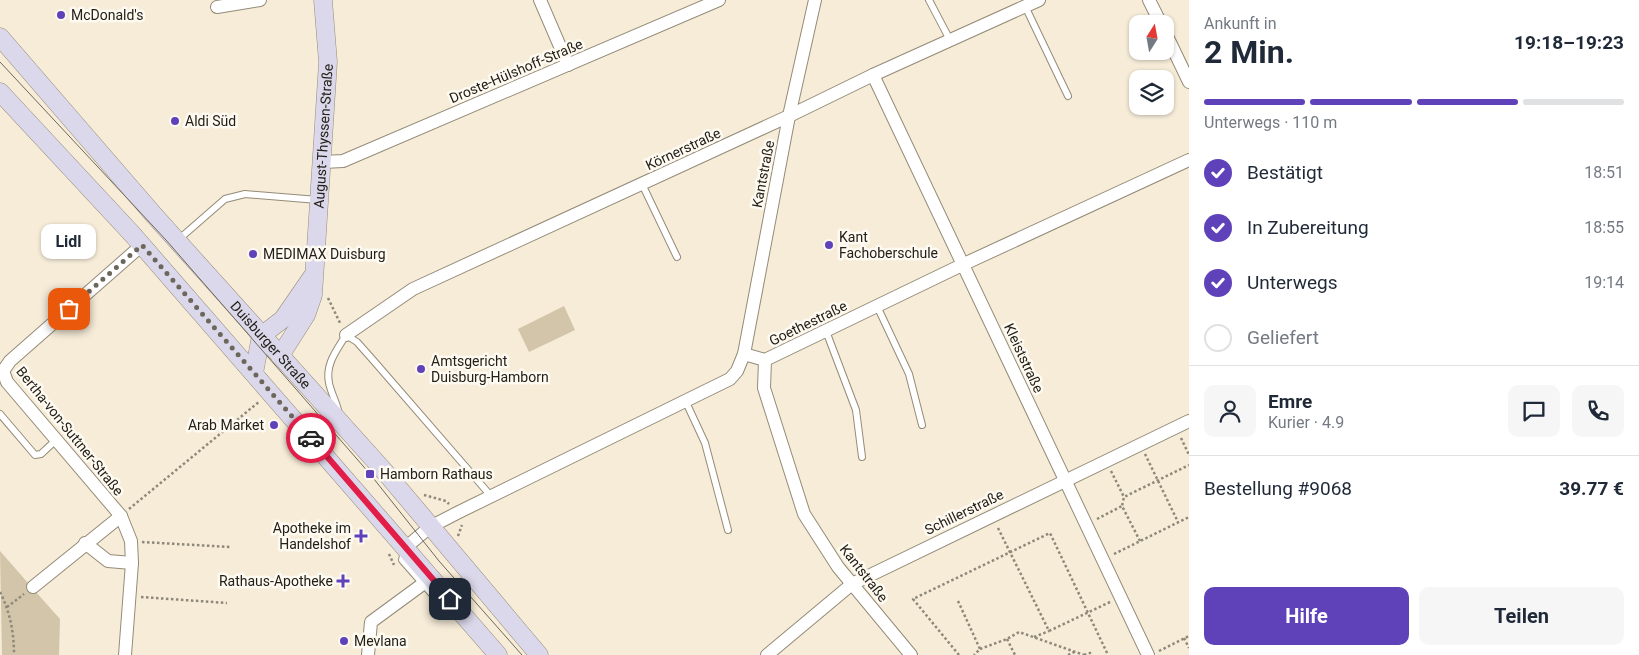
<!DOCTYPE html>
<html lang="de">
<meta charset="utf-8">
<style>
body{margin:0;font-family:Roboto,sans-serif;background:#f6f6f7;color:#1f2937;height:100vh;display:flex;flex-direction:column;font-size:19px;white-space:nowrap}
*{box-sizing:border-box;margin:0}
p{font-size:16px;color:#747a83}
.icon{flex:none;width:28px;height:28px;fill:none;stroke:currentColor;stroke-width:2;stroke-linecap:round;stroke-linejoin:round}
.map{position:relative;flex:1;overflow:hidden}
.side{display:flex;flex-direction:column;background:#fff;width:450px}
.side>*{flex:none}
.needle{width:32px;rotate:11deg}
.fabs{position:absolute;left:1129px;top:15px;display:grid;gap:10px}
.fabs a{display:grid;place-items:center;width:45px;height:45px;border-radius:10px;background:#fff;box-shadow:0 1px 4px #0004;font-size:25px}
.pin{position:absolute;display:grid;place-items:center;width:42px;height:42px;color:#fff;margin:-21px;border-radius:10px;box-shadow:0 2px 8px #0006}
.courier{position:absolute;display:grid;place-items:center;width:50px;height:50px;margin:-25px;border:4px solid #e11d48;border-radius:50%;background:#fff;color:#222;box-shadow:0 1px 6px #0007}
.bubble{position:absolute;height:35px;border-radius:10px;background:#fff;box-shadow:0 1px 4px #0004;font-size:16px;font-weight:700;line-height:35px;text-align:center}
.headline em{font-style:normal;font-weight:700}
.headline div{display:flex;flex-direction:column-reverse}
.headline{display:flex;align-items:center;justify-content:space-between;height:85px;padding:0 15px}
h1{font-size:32px;font-weight:700;line-height:38px}
.bar{display:grid;grid-template-columns:repeat(4,1fr);gap:8px 5px;align-content:center;height:60px;padding:0 15px}
.bar i{height:6px;border-radius:4px;background:#e0e1e3}
.bar .on{background:#5f42ba}
.bar p{grid-column:span 4}
.line{display:flex;align-items:center;gap:12px;padding:0 15px;border-top:1px solid #e0e1e3}
.line div{flex:1}
.round{display:grid;place-items:center;flex:none;width:52px;height:52px;border-radius:10px;background:#f6f6f7}
ol{padding:0 15px;list-style:none}
li{display:flex;align-items:center;gap:15px;height:55px}
li p{margin-inline-start:auto}
li .icon{padding:5px;border-radius:50%;background:#5f42ba;color:#fff;stroke-width:4}
li:last-child{color:#747a83}
li i{width:28px;height:28px;border:2px solid #e0e1e3;border-radius:50%}
.primary-button{display:flex;gap:10px;margin-top:auto;padding:10px 15px}
.primary-button a{flex:1;height:58px;border-radius:10px;background:#5f42ba;color:#fff;font-size:20px;font-weight:700;line-height:58px;text-align:center}
.primary-button a+a{background:#f6f6f7;color:#1f2937}
main{display:flex;flex:1;min-height:0}
.map>svg:first-child{display:block}
.green{fill:#d2c5aa}
.lines{fill:none;stroke-linecap:round;stroke-linejoin:round}
.lane-casing{stroke:#948b78;stroke-width:8}
.street-casing{stroke:#948b78;stroke-width:14}
.secondary-casing{stroke:#948b78;stroke-width:19}
.path{stroke:#8e887a;stroke-width:2.5;stroke-dasharray:2.5 2.5;stroke-linecap:butt}
.lane{stroke:#fff;stroke-width:6}
.street{stroke:#fff;stroke-width:12}
.secondary{stroke:#dbd8eb;stroke-width:18}
.tram{stroke:#6d685b;stroke-width:1}
.done{stroke:#6d675b;stroke-width:5;stroke-dasharray:0 9}
.route{stroke:#e11d48;stroke-width:6}
.poi-dot{fill:#5f42ba;stroke:#fefaf2;stroke-width:2}
.labels{text-anchor:middle;stroke-width:5;stroke-linejoin:round;paint-order:stroke}
.poi-label{font-size:14px;fill:#232018;stroke:#fefaf2;text-anchor:start}
.street-label{font-size:14px;fill:#232018;stroke:#fefaf2}
</style>
<main>
<div class="map">
<svg width="1189" height="655" viewBox="0 0 1189 655">
<rect width="100%" height="100%" fill="#f6ecd8"/>
<!-- green -->
<g class="green">
<path d="M564 306 575 330 529 352 518 329Z"/>
<path d="M0 551 28 583 50 566 35 591 60 619 59 655H2Z"/>
</g>
<g class="lines">
<defs>
<g id="lane">
<path d="M929 0 950 40"/>
<path d="M1025 6 1068 96"/>
<path d="M642 184 677 257"/>
<path d="M178 240 225 199 245 194 318 200"/>
<path d="M877 306 909 374 922 425"/>
<path d="M826 331 856 410 862 457"/>
<path d="M685 400 705 443 728 530"/>
<path d="M0 414 35 455 41 454 56 440"/>
<path d="M339 414C337 403 331 393 329 383 325 364 337 350 346 335L357 342 373 360 491 496"/>
<path d="M404 551 402 560 431 593 442 597"/>
</g>
<g id="street">
<path d="M540 0 568 65"/>
<path d="M1149 0 1161 24"/>
<path d="M217 7 260 0"/>
<path d="M1165 32 1189 82"/>
<path d="M873 75 1148 655"/>
<path d="M323 162 343 161 719 0"/>
<path d="M346 335 413 289 789 116 873 75 1039 0"/>
<path d="M744 354 765 360 964 264 1189 160"/>
<path d="M765 360 764 388 804 514 838 567 911 655"/>
<path d="M85 543 108 561 132 563"/>
<path d="M405 548 430 527 459 512 730 379 737 371 744 354 789 116 815 0"/>
<path d="M33 587 121 516"/>
<path d="M125 655 132 563 131 541 121 516 7 382 3 371 10 361 142 245"/>
<path d="M368 655 371 622 431 578"/>
<path d="M767 655 852 584 1189 421"/>
</g>
<g id="secondary">
<path id="s1" d="M0 37 153 214 385 472 539 655"/>
<path d="M0 92 133 235 498 655"/>
<path id="s2" d="M280 356 306 315 313 295 328 62 323 0"/>
<path d="M254 373 261 336 283 319 312 277"/>
</g>
</defs>
<!-- lane casing -->
<use href="#lane" class="lane-casing"/>
<!-- street casing -->
<use href="#street" class="street-casing"/>
<!-- secondary casing -->
<use href="#secondary" class="secondary-casing"/>
<!-- path -->
<g class="path">
<path d="M328 298 341 325"/>
<path d="M1181 438 1189 455"/>
<path d="M1145 454 1178 522"/>
<path d="M1111 471 1124 497"/>
<path d="M424 495 446 501 449 504"/>
<path d="M129 509 260 401"/>
<path d="M1097 519 1122 506"/>
<path d="M998 528 1049 631 1110 602"/>
<path d="M458 536 462 525"/>
<path d="M1140 541 1122 506 1124 497 1189 465"/>
<path d="M142 542 230 547"/>
<path d="M389 554 394 565"/>
<path d="M1114 554 1189 517"/>
<path d="M0 592C10 612 14 632 14 655"/>
<path d="M141 597 227 603"/>
<path d="M958 601 980 649 974 655"/>
<path d="M7 607 24 594"/>
<path d="M1034 637 1049 631"/>
<path d="M1184 638 1189 648"/>
<path d="M1007 639 1015 655"/>
<path d="M980 649 1007 639 1019 632 1084 655"/>
<path d="M1159 651 1189 636"/>
<path d="M959 655 913 599 1050 533 1108 655"/>
<path d="M1068 655 1074 652"/>
<path d="M1084 655 1093 652"/>
</g>
<!-- lane -->
<use href="#lane" class="lane"/>
<!-- street -->
<use href="#street" class="street"/>
<!-- secondary -->
<use href="#secondary" class="secondary"/>
<!-- tram -->
<path class="tram" d="M0 62 166 240 370 474 439 561 522 655"/>
</g>
<g class="lines">
<!-- done -->
<path class="done" d="M69 309 142 245 311 438"/>
<!-- route -->
<path class="route" d="M311 438 450 599"/>
</g>
<!-- markers -->
<g class="poi-dot">
<circle cx="61" cy="15" r="5"/>
<circle cx="175" cy="121" r="5"/>
<circle cx="829" cy="245" r="5"/>
<circle cx="253" cy="254" r="5"/>
<circle cx="421" cy="369" r="5"/>
<circle cx="274" cy="425" r="5"/>
<rect x="365" y="469" width="10" height="10" rx="2.5"/>
<path d="M358.5 528.5h5v5h5v5h-5v5h-5v-5h-5v-5h5z"/>
<path d="M340.5 573.5h5v5h5v5h-5v5h-5v-5h-5v-5h5z"/>
<circle cx="344" cy="641" r="5"/>
</g>
<g class="labels">
<!-- poi labels -->
<g class="poi-label">
<text x="71" y="20">McDonald's</text>
<text x="185" y="126">Aldi Süd</text>
<text x="839" y="242">Kant<tspan x="839" dy="16">Fachoberschule</tspan></text>
<text x="263" y="259">MEDIMAX Duisburg</text>
<text x="431" y="366">Amtsgericht<tspan x="431" dy="16">Duisburg-Hamborn</tspan></text>
<text x="264" y="430" text-anchor="end">Arab Market</text>
<text x="380" y="479">Hamborn Rathaus</text>
<text x="351" y="533" text-anchor="end">Apotheke im<tspan x="351" dy="16">Handelshof</tspan></text>
<text x="333" y="586" text-anchor="end">Rathaus-Apotheke</text>
<text x="354" y="646">Mevlana</text>
</g>
<!-- street labels -->
<g class="street-label">
<text transform="translate(516 71) rotate(-23)" y="5">Droste-Hülshoff-Straße</text>
<text dy="5" stroke="none"><textPath href="#s2" startOffset="229">August-Thyssen-Straße</textPath></text>
<text transform="translate(683 149) rotate(-25)" y="5">Körnerstraße</text>
<text transform="translate(763 174) rotate(-79)" y="5">Kantstraße</text>
<text transform="translate(808 323) rotate(-26)" y="5">Goethestraße</text>
<text dy="5" stroke="none"><textPath href="#s1" startOffset="410">Duisburger Straße</textPath></text>
<text transform="translate(1024 358) rotate(65)" y="5">Kleiststraße</text>
<text transform="translate(70 431) rotate(51)" y="5">Bertha-von-Suttner-Straße</text>
<text transform="translate(964 512) rotate(-26)" y="5">Schillerstraße</text>
<text transform="translate(864 573) rotate(52)" y="5">Kantstraße</text>
</g>
</g>
</svg>
<div class="fabs">
<a><svg class="needle" viewBox="-14 -14 28 28"><path d="M0-13l5 13h-10z" fill="#e53935"/><path d="M0 13l5-13h-10z" fill="#747a83"/></svg></a>
<a><svg class="icon" aria-label="layers" viewBox="0 0 24 24"><path d="M12 4l9 5-9 5-9-5zM3 14l9 5 9-5"/></svg></a>
</div>
<div class="pin" style="left:69px;top:309px;background:#ea580c"><svg class="icon" aria-label="bag" viewBox="0 0 24 24"><path d="M5 8h14l-1 12H6zM9 8a3 3 0 0 1 6 0"/></svg></div>
<div class="pin" style="left:450px;top:599px;background:#1f2937"><svg class="icon" aria-label="home" viewBox="0 0 24 24"><path d="M3 11l9-7 9 7M6 9v11h12V9"/></svg></div>
<div class="courier" style="left:311px;top:438px"><svg class="icon" aria-label="car" viewBox="0 0 24 24"><path d="M5 17H2v-5l4-1 3-4h7l3 4 3 1v5h-3M9 17h6M6 11h13"/><circle cx="7" cy="17" r="2"/><circle cx="17" cy="17" r="2"/></svg></div>
<div class="bubble" style="left:41px;top:224px;width:55px">Lidl</div>
</div>
<section class="side">
<div class="headline"><div><h1>2 Min.</h1><p>Ankunft in</p></div><em>19:18–19:23</em></div>
<div class="bar"><i class="on"></i><i class="on"></i><i class="on"></i><i></i><p>Unterwegs · 110 m</p></div>
<ol>
<li><svg class="icon" aria-label="check" viewBox="0 0 24 24"><path d="M5 12l5 5 9-10"/></svg>Bestätigt<p>18:51</p></li>
<li><svg class="icon" aria-label="check" viewBox="0 0 24 24"><path d="M5 12l5 5 9-10"/></svg>In Zubereitung<p>18:55</p></li>
<li><svg class="icon" aria-label="check" viewBox="0 0 24 24"><path d="M5 12l5 5 9-10"/></svg>Unterwegs<p>19:14</p></li>
<li><i></i>Geliefert</li>
</ol>
<div class="line" style="height:90px"><a class="round"><svg class="icon" aria-label="person" viewBox="0 0 24 24"><circle cx="12" cy="8" r="4"/><path d="M4 21q1-7 8-7t8 7"/></svg></a><div><b>Emre</b><p>Kurier · 4.9</p></div><a class="round"><svg class="icon" aria-label="chat" viewBox="0 0 24 24"><path d="M4 5h16v11H9l-5 4z"/></svg></a><a class="round"><svg class="icon" aria-label="phone" viewBox="0 0 24 24"><path d="M5 4h4l2 5-3 2q2 4 5 5l2-3 5 2v4C11 20 4 13 5 4z"/></svg></a></div>
<div class="line" style="height:65px"><div>Bestellung #9068</div><b>39.77 €</b></div>
<div class="primary-button"><a>Hilfe</a><a>Teilen</a></div>
</section>
</main>
